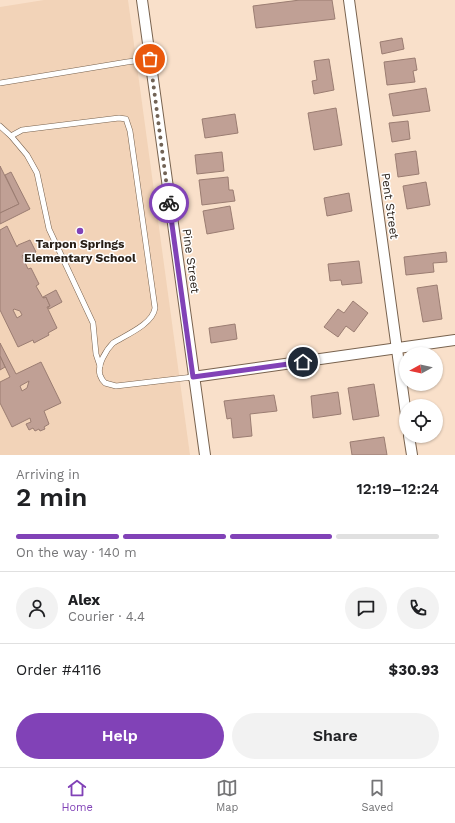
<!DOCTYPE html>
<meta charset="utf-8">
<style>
body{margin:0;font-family:"Work Sans",sans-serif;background:#f2f2f2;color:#202124;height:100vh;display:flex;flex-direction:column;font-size:15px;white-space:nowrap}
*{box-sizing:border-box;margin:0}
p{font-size:13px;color:#757577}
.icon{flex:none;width:22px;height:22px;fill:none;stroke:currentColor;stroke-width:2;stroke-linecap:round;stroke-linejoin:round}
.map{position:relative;height:455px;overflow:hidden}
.details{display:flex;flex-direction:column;background:#fff;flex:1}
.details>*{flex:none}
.needle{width:26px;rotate:262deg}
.fabs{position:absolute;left:399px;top:347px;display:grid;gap:8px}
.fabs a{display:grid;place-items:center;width:44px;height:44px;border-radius:50%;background:#fff;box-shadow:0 1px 3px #0004;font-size:20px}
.pin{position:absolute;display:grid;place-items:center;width:34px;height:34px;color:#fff;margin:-17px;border:2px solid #fff;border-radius:50%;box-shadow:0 1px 4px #0007}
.courier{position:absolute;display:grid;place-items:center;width:40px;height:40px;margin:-20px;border:3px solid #8142b7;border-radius:50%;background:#fff;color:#222;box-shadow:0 1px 5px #0007}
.headline em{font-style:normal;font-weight:600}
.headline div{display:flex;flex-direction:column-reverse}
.headline{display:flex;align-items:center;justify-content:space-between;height:68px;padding:0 16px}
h1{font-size:26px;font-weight:600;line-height:30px}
.bar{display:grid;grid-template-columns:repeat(4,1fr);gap:6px 4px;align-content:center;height:48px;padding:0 16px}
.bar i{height:5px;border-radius:3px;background:#e0e0e0}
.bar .active{background:#8142b7}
.bar p{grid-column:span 4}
.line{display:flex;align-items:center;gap:10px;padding:0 16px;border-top:1px solid #e0e0e0}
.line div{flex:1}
.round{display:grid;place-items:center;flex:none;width:42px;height:42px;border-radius:21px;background:#f2f2f2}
.cta{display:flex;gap:8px;margin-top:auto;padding:8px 16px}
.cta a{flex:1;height:46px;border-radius:24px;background:#8142b7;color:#fff;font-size:16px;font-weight:600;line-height:46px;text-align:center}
.cta a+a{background:#f2f2f2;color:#202124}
.tabs{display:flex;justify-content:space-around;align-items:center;height:56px;border-top:1px solid #e0e0e0;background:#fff;font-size:11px;color:#757577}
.tabs a{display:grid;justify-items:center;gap:2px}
.tabs .active{color:#8142b7}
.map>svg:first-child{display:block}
.built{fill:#f2d3b8}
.building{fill:#c0a095;stroke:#9b7d72;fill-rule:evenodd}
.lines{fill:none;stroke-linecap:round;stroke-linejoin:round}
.service-casing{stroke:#78624e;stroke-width:6}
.minor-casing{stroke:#78624e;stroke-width:12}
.service{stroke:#fff;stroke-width:5}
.minor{stroke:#fff;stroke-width:10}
.done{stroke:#716356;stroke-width:4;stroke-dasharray:0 7.2}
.route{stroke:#8142b7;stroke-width:5}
.poi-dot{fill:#8142b7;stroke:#fff;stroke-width:1.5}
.labels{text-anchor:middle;stroke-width:3;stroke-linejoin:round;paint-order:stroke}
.street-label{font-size:12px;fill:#281f17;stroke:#fff}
.poi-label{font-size:12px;font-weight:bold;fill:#281f17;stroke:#fff}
</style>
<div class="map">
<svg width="455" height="455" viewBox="0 0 455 455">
<rect width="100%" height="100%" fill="#f9e0ca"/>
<!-- built -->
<path class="built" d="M44 0H128L190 455H0V7Z"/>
<!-- building -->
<g class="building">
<path d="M300 0H332L335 19 256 28 253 6Z"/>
<path d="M402 38 404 49 382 54 380 42Z"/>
<path d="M415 58 417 70 413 71 415 82 387 85 384 62Z"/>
<path d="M329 59 334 90 314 94 312 81 317 80 314 61Z"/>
<path d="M426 88 430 111 393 116 389 94Z"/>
<path d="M336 108 342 145 314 150 308 113Z"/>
<path d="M235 114 238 133 205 138 202 119Z"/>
<path d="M408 121 410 139 392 142 389 123Z"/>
<path d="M416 151 419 174 398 177 395 154Z"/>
<path d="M222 152 224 171 197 174 195 155Z"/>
<path d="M0 166 19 204 0 213Z"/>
<path d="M11 172 30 209 0 224V213L19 204 5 175Z"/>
<path d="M228 177 229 190H233L235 201 202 205 199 180Z"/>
<path d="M426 182 430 205 407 209 403 186Z"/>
<path d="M349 193 352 211 327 216 324 198Z"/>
<path d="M230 206 234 229 207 234 203 211Z"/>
<path d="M7 226 17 247 18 245 30 240 36 252 24 257 23 255 22 256 28 269 31 268 39 284 36 286 43 298 46 297 50 306 47 307 57 328 48 333 49 335 34 343 33 340 18 347 0 310V230ZM14 309 20 311 22 315 17 318 13 310Z"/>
<path d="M446 252 447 262 433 263 434 272 406 275 404 257Z"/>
<path d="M359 261 362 283 342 285 341 280 330 281 328 264Z"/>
<path d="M437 285 442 319 423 322 417 288Z"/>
<path d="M56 290 62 302 49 309 48 307 50 306 46 297 44 298 43 297Z"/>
<path d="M353 301 368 313 354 332 346 326 338 337 324 327 338 309 344 313Z"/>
<path d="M235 324 237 339 211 343 209 328Z"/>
<path d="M0 343 16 374 41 362 61 403 44 411 49 424 44 427 45 429 40 431 39 429 35 431 33 428 29 430 26 424 31 422 30 418 12 427 0 403V382L10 377 0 356ZM29 381 27 388 22 391 20 386Z"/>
<path d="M0 356 5 367 0 370Z"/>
<path d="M374 384 379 416 353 420 348 388Z"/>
<path d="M338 392 341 414 313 418 311 396Z"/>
<path d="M274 395 277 411 250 414 252 436 233 438 231 418 227 419 224 401Z"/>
<path d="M384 437 387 455H352L350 442Z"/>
</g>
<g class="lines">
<defs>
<g id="service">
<path d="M0 83 127 62 150 59"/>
<path d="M0 126 11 136 27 155 37 173 49 229 93 323 96 354 100 366"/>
<path d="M11 136 22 130 119 118 126 119 130 131 155 308C153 324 126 335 113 343 106 350 97 365 100 375 101 378 103 381 105 383L116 386 193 377"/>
</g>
<g id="minor">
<path d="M142 0 205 455"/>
<path d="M349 0 406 415"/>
<path d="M193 377 455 340"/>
<path d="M409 436 412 455"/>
</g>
</defs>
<!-- service casing -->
<use href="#service" class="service-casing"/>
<!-- minor casing -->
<use href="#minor" class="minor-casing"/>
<!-- service -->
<use href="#service" class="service"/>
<!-- minor -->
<use href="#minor" class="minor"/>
</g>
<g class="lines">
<!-- done -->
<path class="done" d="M150 59 169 203"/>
<!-- route -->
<path class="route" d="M169 203 193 377 303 362"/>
</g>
<!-- markers -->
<circle class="poi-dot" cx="80" cy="231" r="4"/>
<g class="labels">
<!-- street labels -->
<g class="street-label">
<text transform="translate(390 206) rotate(82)" y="4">Pent Street</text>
<text transform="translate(191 261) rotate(82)" y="4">Pine Street</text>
</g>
<!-- poi labels -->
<g class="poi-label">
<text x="80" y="248">Tarpon Springs<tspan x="80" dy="14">Elementary School</tspan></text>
</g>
</g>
</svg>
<div class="fabs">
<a><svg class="needle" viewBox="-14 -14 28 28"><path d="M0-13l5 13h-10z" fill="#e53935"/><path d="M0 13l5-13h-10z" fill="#757577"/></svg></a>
<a><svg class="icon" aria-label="locate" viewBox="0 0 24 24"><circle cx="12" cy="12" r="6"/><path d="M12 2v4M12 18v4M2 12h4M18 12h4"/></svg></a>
</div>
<div class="pin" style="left:150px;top:59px;background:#ea580c"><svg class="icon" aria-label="bag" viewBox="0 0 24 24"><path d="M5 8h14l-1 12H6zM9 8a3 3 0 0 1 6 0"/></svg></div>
<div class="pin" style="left:303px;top:362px;background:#1f2937"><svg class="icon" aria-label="home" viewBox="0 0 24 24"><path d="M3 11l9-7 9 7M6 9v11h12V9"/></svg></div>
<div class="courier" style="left:169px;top:203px"><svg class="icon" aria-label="bike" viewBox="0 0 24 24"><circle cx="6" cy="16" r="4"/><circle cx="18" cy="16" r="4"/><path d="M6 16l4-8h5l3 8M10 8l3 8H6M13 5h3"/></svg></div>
</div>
<section class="details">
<div class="headline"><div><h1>2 min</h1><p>Arriving in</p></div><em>12:19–12:24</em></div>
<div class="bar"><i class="active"></i><i class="active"></i><i class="active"></i><i></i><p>On the way · 140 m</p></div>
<div class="line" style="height:72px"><a class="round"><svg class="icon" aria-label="person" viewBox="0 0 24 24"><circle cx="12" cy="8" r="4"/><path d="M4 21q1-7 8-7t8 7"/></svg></a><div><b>Alex</b><p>Courier · 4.4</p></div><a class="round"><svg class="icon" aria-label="chat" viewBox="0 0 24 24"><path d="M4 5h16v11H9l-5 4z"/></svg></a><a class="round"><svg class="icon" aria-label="phone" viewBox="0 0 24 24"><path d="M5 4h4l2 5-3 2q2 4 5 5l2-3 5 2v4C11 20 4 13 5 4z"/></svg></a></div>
<div class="line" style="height:52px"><div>Order #4116</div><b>$30.93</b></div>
<div class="cta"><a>Help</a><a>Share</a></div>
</section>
<nav class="tabs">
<a class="active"><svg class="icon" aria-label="home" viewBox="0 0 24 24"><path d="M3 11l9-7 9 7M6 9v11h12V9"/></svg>Home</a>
<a><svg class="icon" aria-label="map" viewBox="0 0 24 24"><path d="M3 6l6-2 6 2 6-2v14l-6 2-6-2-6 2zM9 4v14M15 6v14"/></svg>Map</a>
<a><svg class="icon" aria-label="saved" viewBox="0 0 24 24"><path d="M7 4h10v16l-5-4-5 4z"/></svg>Saved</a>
</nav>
